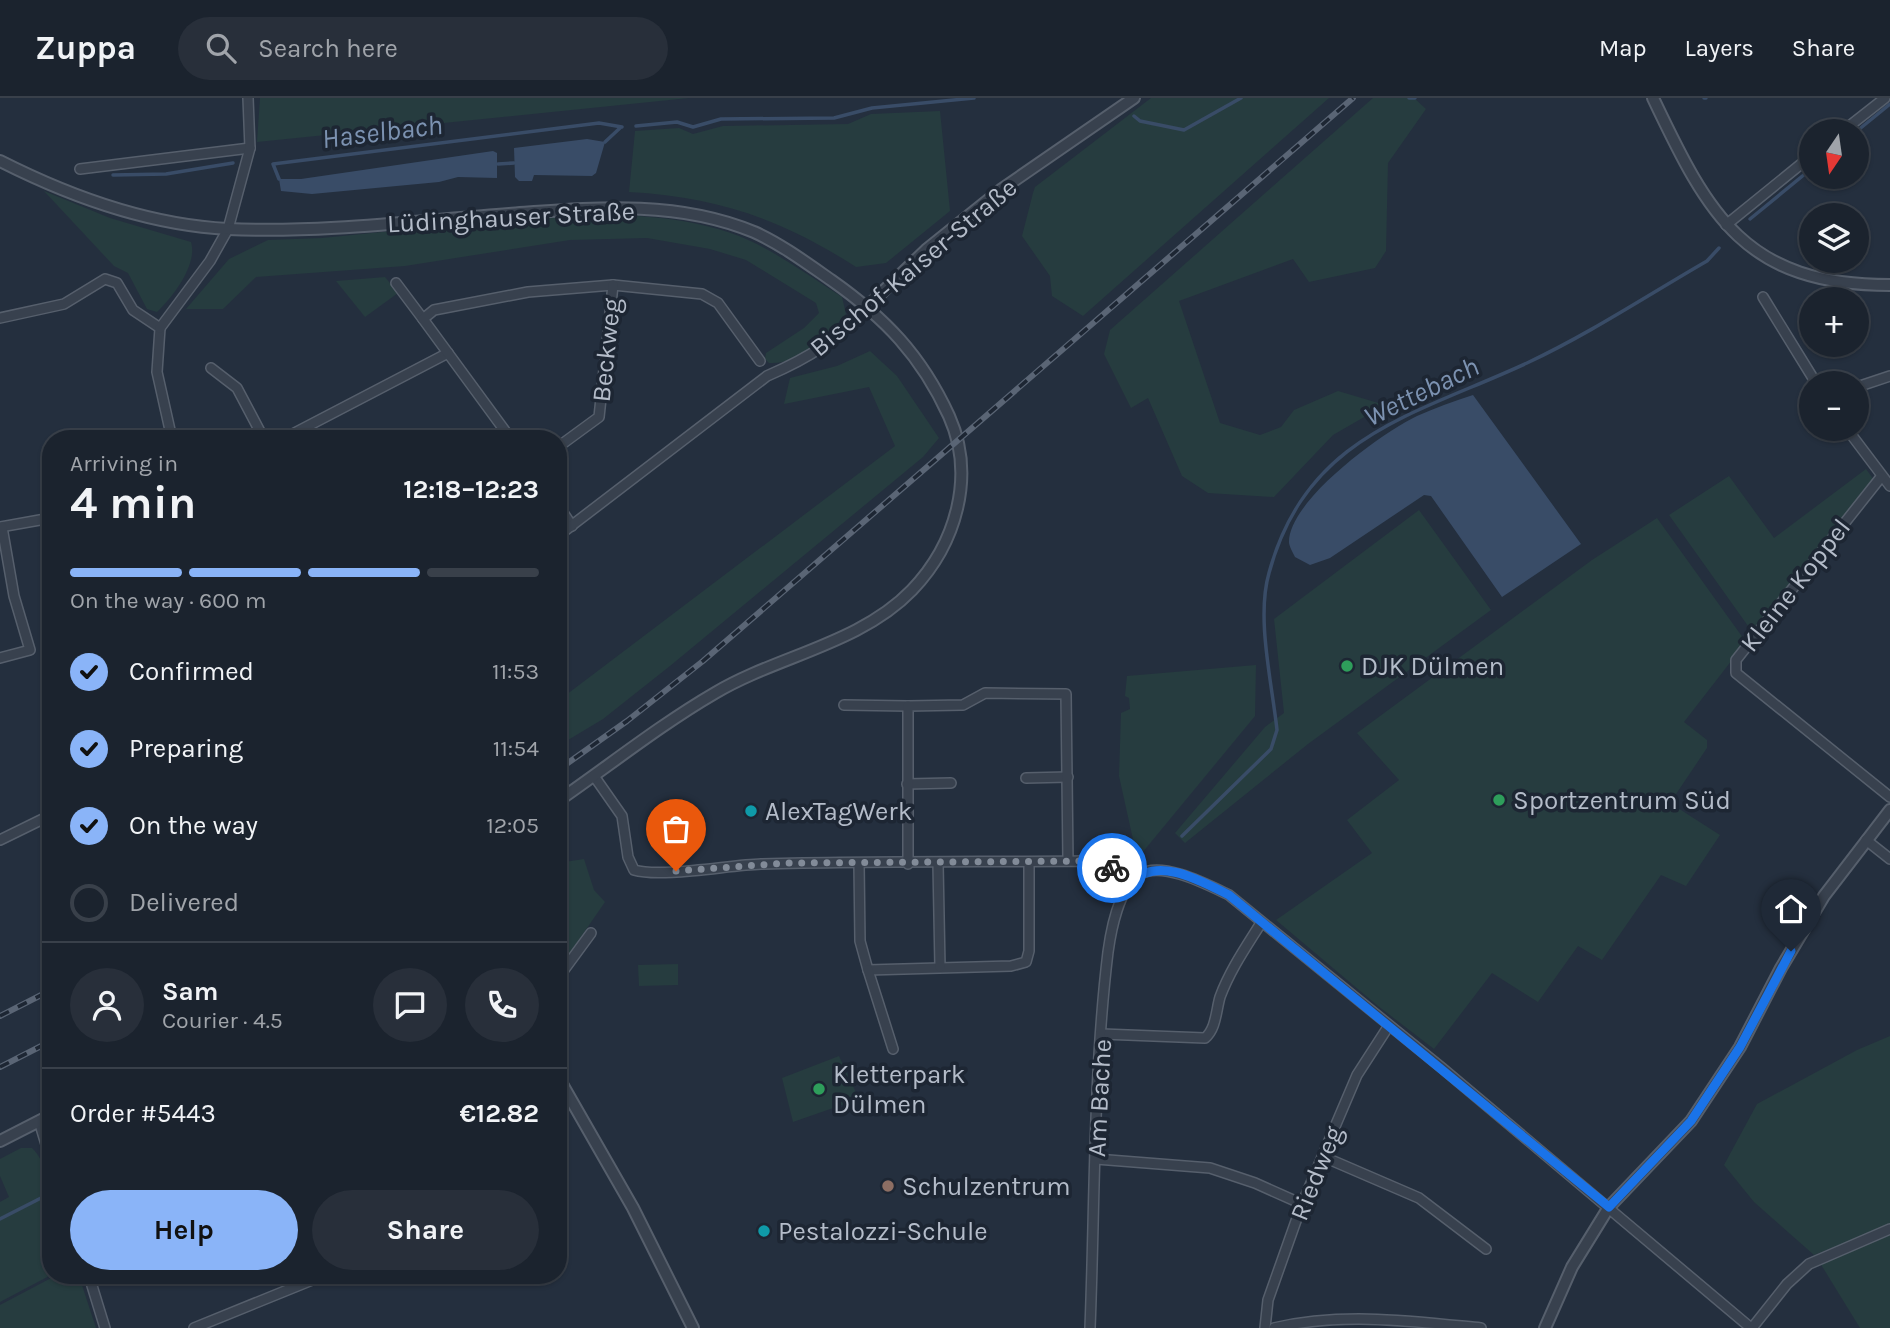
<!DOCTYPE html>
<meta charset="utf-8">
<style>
body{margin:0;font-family:Karla,sans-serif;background:#282f3a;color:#f1f3f6;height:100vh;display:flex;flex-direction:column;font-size:26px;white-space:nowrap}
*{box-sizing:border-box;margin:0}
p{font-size:23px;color:#a0a4aa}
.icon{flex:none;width:38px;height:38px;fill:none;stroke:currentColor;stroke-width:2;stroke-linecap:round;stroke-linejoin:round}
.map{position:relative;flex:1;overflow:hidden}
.details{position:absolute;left:42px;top:332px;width:525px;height:854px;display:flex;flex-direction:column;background:#1b232e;border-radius:28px;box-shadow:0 2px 5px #0004,0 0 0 2px #39404a}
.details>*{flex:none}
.needle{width:46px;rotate:193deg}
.buttons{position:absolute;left:1799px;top:21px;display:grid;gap:14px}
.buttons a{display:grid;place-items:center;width:70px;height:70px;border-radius:50%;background:#1b232e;box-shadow:0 2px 5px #0004,0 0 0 2px #39404a;font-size:35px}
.pin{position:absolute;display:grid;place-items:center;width:60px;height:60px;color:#fff;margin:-72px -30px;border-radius:50% 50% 50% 0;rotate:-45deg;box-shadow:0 0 7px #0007}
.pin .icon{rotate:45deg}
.courier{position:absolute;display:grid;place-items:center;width:70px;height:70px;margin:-35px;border:5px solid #1a73e8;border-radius:50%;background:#fff;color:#222;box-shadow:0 2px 9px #0007}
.overview em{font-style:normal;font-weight:700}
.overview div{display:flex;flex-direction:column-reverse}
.overview{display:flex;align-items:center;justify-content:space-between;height:119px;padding:0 28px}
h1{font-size:46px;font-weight:700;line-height:52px}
.bar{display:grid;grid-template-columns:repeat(4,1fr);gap:10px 7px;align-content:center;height:84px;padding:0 28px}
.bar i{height:9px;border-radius:5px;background:#39404a}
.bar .on{background:#8ab4f8}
.bar p{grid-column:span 4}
.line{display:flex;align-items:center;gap:18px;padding:0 28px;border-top:2px solid #39404a}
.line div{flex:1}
.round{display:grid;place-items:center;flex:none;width:74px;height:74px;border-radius:37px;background:#282f3a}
ol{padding:0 28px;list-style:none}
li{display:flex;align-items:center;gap:21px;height:77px}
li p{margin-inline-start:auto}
li .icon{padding:7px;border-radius:50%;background:#8ab4f8;color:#111;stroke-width:4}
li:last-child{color:#a0a4aa}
li i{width:38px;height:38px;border:4px solid #39404a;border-radius:50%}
.action{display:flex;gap:14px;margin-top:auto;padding:14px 28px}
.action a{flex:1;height:80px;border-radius:42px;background:#8ab4f8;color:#111;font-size:28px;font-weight:700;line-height:80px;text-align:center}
.action a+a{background:#282f3a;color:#f1f3f6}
header{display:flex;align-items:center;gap:42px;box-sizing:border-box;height:98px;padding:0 35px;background:#1b232e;border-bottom:2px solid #39404a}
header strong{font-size:33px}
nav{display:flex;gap:38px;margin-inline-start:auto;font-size:24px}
.search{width:490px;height:63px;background:#282f3a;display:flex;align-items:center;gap:18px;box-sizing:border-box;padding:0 24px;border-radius:38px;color:#a0a4aa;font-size:26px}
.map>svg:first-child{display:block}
.green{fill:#263c3f}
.water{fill:#394c67}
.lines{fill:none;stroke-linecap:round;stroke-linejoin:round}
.stream{stroke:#394c67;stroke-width:3.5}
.minor-casing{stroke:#565f6c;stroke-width:12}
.tertiary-casing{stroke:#565f6c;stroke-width:14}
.minor{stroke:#38414e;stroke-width:9}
.tertiary{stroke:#38414e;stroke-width:10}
.rail-casing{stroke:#5a6575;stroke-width:6}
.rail{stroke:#1d2633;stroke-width:3.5;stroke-dasharray:10;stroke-linecap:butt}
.done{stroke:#828b98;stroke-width:7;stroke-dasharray:0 12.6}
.route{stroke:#1a73e8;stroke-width:9}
.leisure-dot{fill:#2e9e5b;stroke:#1d2633;stroke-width:2.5}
.culture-dot{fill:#0f9aa8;stroke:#1d2633;stroke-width:2.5}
.education-dot{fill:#8d6e63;stroke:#1d2633;stroke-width:2.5}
.labels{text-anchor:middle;stroke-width:7;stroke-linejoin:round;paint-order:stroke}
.street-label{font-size:26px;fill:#b4bcc9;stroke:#1d2633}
.poi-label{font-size:26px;fill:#b4bcc9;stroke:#1d2633;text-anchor:start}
.water-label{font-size:28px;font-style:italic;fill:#7c92b1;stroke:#1d2633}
</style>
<header>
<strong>Zuppa</strong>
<div class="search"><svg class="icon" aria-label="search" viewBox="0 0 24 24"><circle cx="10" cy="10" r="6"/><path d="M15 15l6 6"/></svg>Search here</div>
<nav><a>Map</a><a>Layers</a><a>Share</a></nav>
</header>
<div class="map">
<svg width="1890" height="1230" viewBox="0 0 1890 1230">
<rect width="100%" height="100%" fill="#242f3e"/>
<!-- green -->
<g class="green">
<path d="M260 0H689L257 44Z"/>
<path d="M1151 0H1329L1083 218 1052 198 1050 178 1022 138 1033 95 1035 89Z"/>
<path d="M1373 0H1414L1426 11 1388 65 1386 153 1375 170 1309 184 1293 161 1179 203 1220 325 1260 337 1281 329 1294 312 1338 293 1385 307 1333 337 1274 399 1208 395 1182 378 1148 300 1131 310 1104 256 1110 232Z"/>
<path d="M940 13 950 113 886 165 856 169C781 121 718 99 629 94L635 33 679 30 693 36 723 28 848 26 871 16Z"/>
<path d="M44 93 110 120 191 144C198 166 173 199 157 214L147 211 128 175 114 168Z"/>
<path d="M562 116C621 116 684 117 739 138 776 153 809 178 842 199L846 216C827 238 801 267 769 265L765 261 766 255 804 230 819 215 816 205 746 162 710 151 647 140 570 142 405 168 256 179 223 211H186L229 161 268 142 322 140Z"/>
<path d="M385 179 398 195 365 219 336 183Z"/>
<path d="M870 253 897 278 939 340 923 359 670 568 603 621 558 648V603L895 348 869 289 784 306 790 280 837 268Z"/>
<path d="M1866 371 1874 382 1753 535 1669 417 1729 378 1774 440Z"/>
<path d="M1419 412 1491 512 1308 646 1185 745 1175 735 1265 629 1284 615 1274 521Z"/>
<path d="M1657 420 1746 544 1684 624 1707 642V650L1670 705 1720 737 1686 788 1661 777 1602 862 1578 848 1538 904 1492 875 1434 951 1378 908 1276 822 1372 755 1347 722 1399 682 1357 635 1592 462Z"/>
<path d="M1256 567 1255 618 1142 755H1136L1119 678 1121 615 1130 611 1129 600 1125 598 1127 578Z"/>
<path d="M584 761 594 792 605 804 558 872V765Z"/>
<path d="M678 866V887L639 888 638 867Z"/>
<path d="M1890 938V1127L1814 1157 1754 1104 1724 1067 1757 1006 1857 952Z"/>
<path d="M839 958 859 1001 793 1024 782 980Z"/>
<path d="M21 1050H32C59 1076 51 1142 51 1177L0 1204V1104L9 1099 0 1078V1061Z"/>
<path d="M1890 1137V1230H1860L1820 1165Z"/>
<path d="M55 1178H79L96 1230H0V1207Z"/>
</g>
<!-- water -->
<g class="water">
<path d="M587 41 605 44 596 75 592 78 534 77 532 83H519L515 79 514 50Z"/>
<path d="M493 53 497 55V80L458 79 439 84 312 96 281 93 279 81H301Z"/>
<path d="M1473 297 1581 446 1502 499 1431 398 1424 397 1330 460 1310 467 1295 459C1293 455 1289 448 1289 444 1289 402 1383 334 1417 318 1435 310 1454 303 1473 297Z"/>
</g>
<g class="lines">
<!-- stream -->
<g class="stream">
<path d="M1409 0H1415"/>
<path d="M1704 0H1706"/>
<path d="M1134 18 1140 23 1184 32 1241 0"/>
<path d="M636 28 677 24 693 29 721 21 834 20 872 10 974 0"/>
<path d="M1857 33 1890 6"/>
<path d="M605 44 620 30"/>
<path d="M498 66 514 65"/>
<path d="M113 77 166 76 233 65"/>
<path d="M279 81 273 66 599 25 622 29"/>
<path d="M1750 121 1811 71"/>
<path d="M1182 738 1271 651 1277 632C1272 585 1256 520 1269 475 1306 337 1415 317 1527 265 1589 236 1648 197 1707 163L1719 150"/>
<path d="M0 1121 43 1099"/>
</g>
<defs>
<g id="minor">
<path d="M1843 33 1885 0"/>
<path d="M80 71 250 50"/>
<path d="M1726 127 1811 58"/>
<path d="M396 185 423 221"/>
<path d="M1763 199 1816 285"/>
<path d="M0 220 64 206 105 181 117 185 133 212 160 230 157 274 172 341"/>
<path d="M160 230 210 163 228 131 250 50 248 0"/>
<path d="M211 270 237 290 264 341"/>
<path d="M1857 289 1890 278"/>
<path d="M1847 331 1890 388"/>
<path d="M283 341 448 255"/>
<path d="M511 341 423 221 434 212 528 194 613 187 702 196 718 205 760 263"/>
<path d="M558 349 599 319 613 187"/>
<path d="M1881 379 1736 562V575L1890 699"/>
<path d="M558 407 572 428"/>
<path d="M0 429 51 420"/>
<path d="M558 438 767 278C813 258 833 244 868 208"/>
<path d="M0 560 30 552 14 498 2 429"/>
<path d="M844 607 908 608"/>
<path d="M594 678 622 718 628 759 634 772C661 780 729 767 761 766 870 763 979 764 1088 763L1111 769 1131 785"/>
<path d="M1026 680 1068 679"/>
<path d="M907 686 951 685"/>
<path d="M0 742 51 717"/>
<path d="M1866 742 1890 761"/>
<path d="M859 766 860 843 868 872 1011 868 1026 864 1029 853V764"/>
<path d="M908 766V608L963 607 985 595 1066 596 1068 763"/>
<path d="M938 766 940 869"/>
<path d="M868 872 893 951"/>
<path d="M558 880 591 835"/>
<path d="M1102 936 1205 940C1216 931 1216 913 1220 899 1230 872 1246 849 1261 825"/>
<path d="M39 1023 51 1063"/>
<path d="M1324 1059 1419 1100 1486 1151"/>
<path d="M1096 1061 1210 1070 1255 1085 1302 1106"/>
<path d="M89 1178 105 1230"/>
<path d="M194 1230 322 1178"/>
<path d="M1090 1230C1095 1105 1093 978 1108 854 1111 832 1119 790 1139 777 1161 762 1208 787 1229 797L1442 970 1751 1230"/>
<path d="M1265 1230 1268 1202 1302 1106 1357 977 1388 929"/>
<path d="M1274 1230C1342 1214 1411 1223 1481 1230"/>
<path d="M1752 1230 1787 1186 1809 1166 1890 1131"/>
</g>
<g id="tertiary">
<path d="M1653 0C1709 118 1745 187 1890 187"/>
<path d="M0 63C71 99 148 127 228 131 322 135 416 123 509 116 591 110 675 101 754 134 781 146 808 166 831 182 885 220 921 257 949 318 976 378 956 446 912 492 860 546 777 558 715 595 660 627 610 667 558 703"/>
<path d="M868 208 926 152 1002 91 1134 0"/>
<path d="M558 979 633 1110 693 1230"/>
<path d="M0 1043 51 1017"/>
<path d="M1545 1230 1572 1169 1609 1109 1691 1023 1740 949 1781 870 1824 798 1890 712"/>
</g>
</defs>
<!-- minor casing -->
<use href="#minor" class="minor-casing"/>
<!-- tertiary casing -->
<use href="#tertiary" class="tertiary-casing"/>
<!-- minor -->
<use href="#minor" class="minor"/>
<!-- tertiary -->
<use href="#tertiary" class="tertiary"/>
<defs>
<g id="rail">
<path d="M558 672 627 623 703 563 1353 0"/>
<path d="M0 918 51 892"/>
<path d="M0 969 51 943"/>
</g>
</defs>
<!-- rail casing -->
<use href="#rail" class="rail-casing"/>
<!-- rail -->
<use href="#rail" class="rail"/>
</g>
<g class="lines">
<!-- done -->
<path class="done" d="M676 773 788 765 1088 763 1112 770"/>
<!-- route -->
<path class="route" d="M1112 770 1131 785C1157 757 1201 783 1229 797L1609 1109 1691 1023 1740 949 1791 853"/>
</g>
<!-- markers -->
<g class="leisure-dot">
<circle cx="1347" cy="568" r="7"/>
<circle cx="1499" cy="702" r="7"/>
<circle cx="819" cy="991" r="7"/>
</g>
<g class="culture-dot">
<circle cx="751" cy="713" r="7"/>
<circle cx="764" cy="1133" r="7"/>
</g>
<circle class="education-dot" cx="888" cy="1088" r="7"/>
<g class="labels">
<!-- street labels -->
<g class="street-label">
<text transform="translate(511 119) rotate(-3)" y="9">Lüdinghauser Straße</text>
<text transform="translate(913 169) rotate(-40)" y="9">Bischof-Kaiser-Straße</text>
<text transform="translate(606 252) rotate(-84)" y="9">Beckweg</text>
<text transform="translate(1795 487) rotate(-52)" y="9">Kleine Koppel</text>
<text transform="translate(1099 1000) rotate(-87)" y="9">Am Bache</text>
<text transform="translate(1316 1075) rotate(-68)" y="9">Riedweg</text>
</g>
<!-- poi labels -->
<g class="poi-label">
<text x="1361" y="577">DJK Dülmen</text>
<text x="1513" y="711">Sportzentrum Süd</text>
<text x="765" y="722">AlexTagWerk</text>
<text x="833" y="985">Kletterpark<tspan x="833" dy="30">Dülmen</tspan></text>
<text x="902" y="1097">Schulzentrum</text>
<text x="778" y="1142">Pestalozzi-Schule</text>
</g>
<!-- water labels -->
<g class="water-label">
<text transform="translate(382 33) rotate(-7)" y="10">Haselbach</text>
<text transform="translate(1421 293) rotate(-26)" y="10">Wettebach</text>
</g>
</g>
</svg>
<div class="buttons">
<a><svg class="needle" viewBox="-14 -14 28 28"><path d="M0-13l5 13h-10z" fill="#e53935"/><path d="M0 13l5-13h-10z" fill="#a0a4aa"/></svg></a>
<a><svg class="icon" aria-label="layers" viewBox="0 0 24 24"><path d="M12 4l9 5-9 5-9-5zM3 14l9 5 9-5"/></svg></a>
<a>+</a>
<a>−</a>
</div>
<div class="pin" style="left:676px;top:773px;background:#ea580c"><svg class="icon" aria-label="bag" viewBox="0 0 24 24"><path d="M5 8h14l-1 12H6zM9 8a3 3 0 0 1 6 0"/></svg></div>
<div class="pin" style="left:1791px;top:853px;background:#1f2937"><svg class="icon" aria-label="home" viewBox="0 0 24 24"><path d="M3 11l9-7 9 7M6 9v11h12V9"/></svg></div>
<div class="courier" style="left:1112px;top:770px"><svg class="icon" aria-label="bike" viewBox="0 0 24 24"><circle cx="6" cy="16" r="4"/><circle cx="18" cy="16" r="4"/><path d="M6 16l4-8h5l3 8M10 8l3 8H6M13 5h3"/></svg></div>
<section class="details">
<div class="overview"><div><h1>4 min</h1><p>Arriving in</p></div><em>12:18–12:23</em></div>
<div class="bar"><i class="on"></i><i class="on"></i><i class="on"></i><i></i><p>On the way · 600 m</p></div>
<ol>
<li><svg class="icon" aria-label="check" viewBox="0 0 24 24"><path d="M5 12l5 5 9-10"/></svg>Confirmed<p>11:53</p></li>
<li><svg class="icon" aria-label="check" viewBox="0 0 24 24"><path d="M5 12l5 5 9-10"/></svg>Preparing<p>11:54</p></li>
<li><svg class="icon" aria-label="check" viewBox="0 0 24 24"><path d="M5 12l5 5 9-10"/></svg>On the way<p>12:05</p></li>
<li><i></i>Delivered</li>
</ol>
<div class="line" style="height:126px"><a class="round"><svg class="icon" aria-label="person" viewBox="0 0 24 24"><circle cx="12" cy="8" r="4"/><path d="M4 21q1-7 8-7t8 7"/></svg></a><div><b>Sam</b><p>Courier · 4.5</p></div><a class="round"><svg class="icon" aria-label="chat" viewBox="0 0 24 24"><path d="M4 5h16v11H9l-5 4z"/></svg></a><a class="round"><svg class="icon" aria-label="phone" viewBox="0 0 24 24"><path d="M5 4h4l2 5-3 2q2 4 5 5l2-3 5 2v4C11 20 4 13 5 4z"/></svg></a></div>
<div class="line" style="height:91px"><div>Order #5443</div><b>€12.82</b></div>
<div class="action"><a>Help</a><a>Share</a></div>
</section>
</div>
